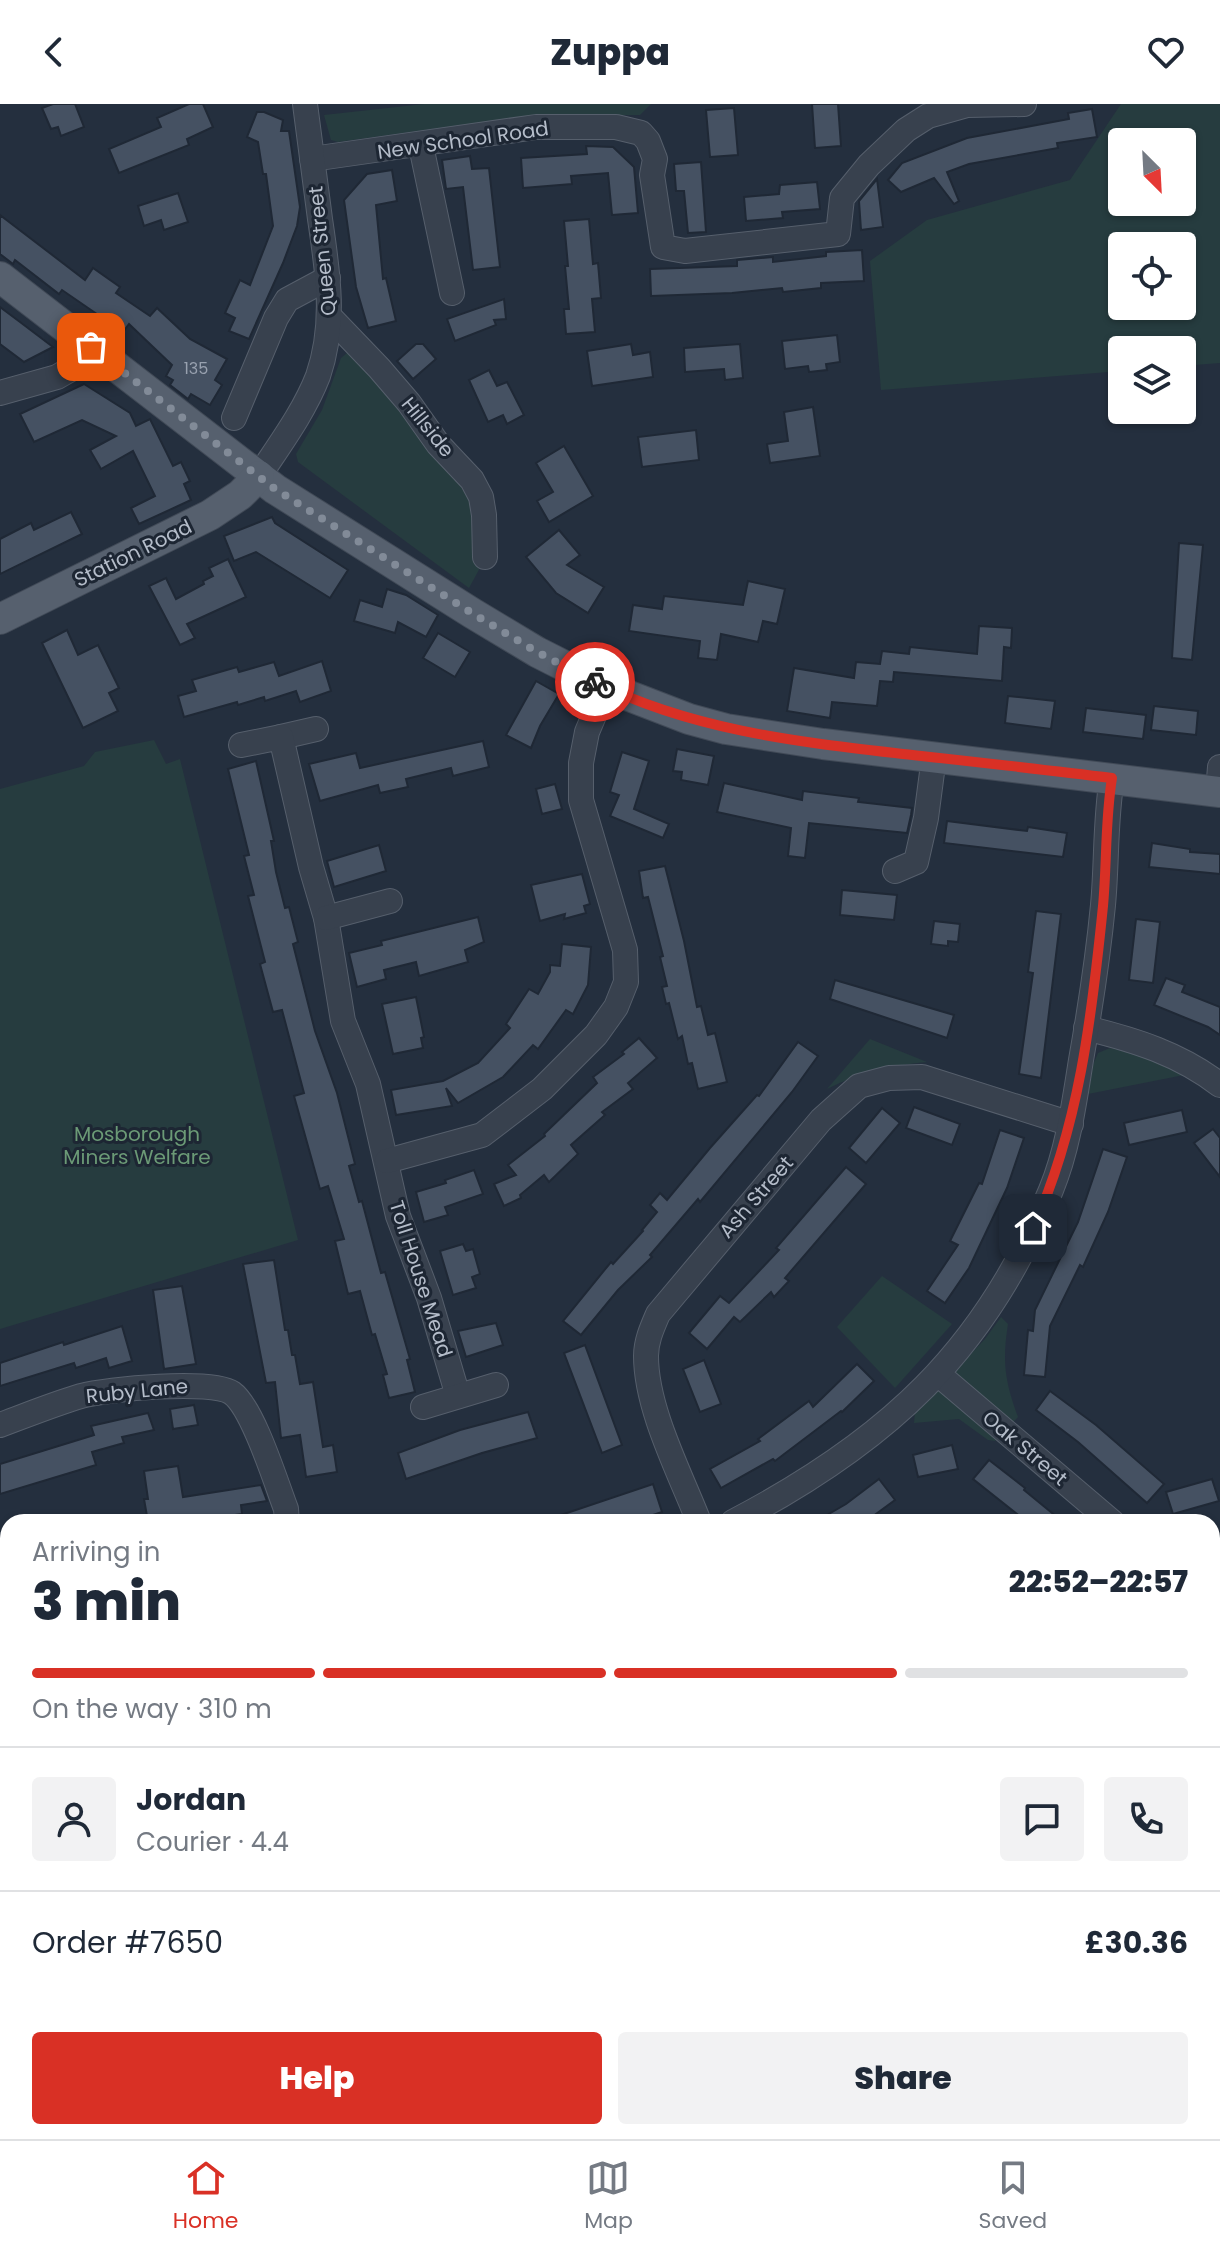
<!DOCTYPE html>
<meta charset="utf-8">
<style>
body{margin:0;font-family:Poppins,sans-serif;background:#f2f2f3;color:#1f2937;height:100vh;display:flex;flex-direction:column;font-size:30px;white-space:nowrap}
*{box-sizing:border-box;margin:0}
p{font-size:26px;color:#747a83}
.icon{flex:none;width:44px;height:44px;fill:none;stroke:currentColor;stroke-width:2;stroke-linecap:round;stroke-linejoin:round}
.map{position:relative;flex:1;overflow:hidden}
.drawer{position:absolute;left:0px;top:1410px;width:1220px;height:626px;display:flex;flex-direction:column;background:#fff;border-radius:24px 24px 0 0;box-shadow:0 2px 6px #0004}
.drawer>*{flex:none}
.needle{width:52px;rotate:156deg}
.buttons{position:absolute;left:1108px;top:24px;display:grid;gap:16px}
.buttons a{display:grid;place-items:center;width:88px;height:88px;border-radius:8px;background:#fff;box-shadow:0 2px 6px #0004;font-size:40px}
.pin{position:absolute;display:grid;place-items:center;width:68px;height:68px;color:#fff;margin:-34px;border-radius:16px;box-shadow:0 4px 12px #0006}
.courier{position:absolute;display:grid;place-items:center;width:80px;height:80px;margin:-40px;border:6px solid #d93025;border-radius:50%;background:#fff;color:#222;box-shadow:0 2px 10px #0007}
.summary em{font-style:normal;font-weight:800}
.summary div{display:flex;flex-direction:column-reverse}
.summary{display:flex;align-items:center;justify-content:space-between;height:136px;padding:0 32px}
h1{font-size:52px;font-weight:800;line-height:60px}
.bar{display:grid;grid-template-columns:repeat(4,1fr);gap:12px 8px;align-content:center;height:96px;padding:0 32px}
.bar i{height:10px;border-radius:6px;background:#e0e1e3}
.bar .active{background:#d93025}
.bar p{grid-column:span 4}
.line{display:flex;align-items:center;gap:20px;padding:0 32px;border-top:2px solid #e0e1e3}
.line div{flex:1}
.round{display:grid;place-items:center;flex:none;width:84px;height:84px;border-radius:8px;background:#f2f2f3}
.action{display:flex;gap:16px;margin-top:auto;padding:16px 32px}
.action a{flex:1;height:92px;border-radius:8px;background:#d93025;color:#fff;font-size:32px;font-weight:800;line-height:92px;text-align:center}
.action a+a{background:#f2f2f3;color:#1f2937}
header{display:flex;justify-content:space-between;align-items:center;height:104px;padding:0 32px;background:#fff;font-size:36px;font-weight:800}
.dock{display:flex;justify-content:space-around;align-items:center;height:112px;border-top:2px solid #e0e1e3;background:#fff;font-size:22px;color:#747a83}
.dock a{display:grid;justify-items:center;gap:4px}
.dock .active{color:#d93025}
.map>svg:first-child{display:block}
.green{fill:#263c3f;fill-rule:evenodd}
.building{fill:#455162;stroke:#1f2835;stroke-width:2}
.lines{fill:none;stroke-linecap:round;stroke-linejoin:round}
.minor-casing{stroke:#565f6c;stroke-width:26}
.major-casing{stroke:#414a57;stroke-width:32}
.minor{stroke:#38414e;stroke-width:24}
.major{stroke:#56606e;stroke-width:30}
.done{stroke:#828b98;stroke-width:8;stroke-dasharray:0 14.4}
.route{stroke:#d93025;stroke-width:10}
.labels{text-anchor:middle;stroke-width:6;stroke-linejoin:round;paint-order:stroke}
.number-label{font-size:16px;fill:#98a1af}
.street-label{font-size:20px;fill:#b4bcc9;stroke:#1d2633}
.park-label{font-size:20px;fill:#6b9a76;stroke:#1d2633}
</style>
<header><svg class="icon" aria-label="back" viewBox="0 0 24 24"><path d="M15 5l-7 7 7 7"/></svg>Zuppa<svg class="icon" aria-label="heart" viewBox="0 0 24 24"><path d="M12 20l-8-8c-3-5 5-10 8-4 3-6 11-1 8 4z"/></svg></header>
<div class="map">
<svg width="1220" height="2035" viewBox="0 0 1220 2035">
<rect width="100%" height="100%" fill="#242f3e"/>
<!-- green -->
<g class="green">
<path d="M424 0H651L640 11 527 12 338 38 331 36 324 11Z"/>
<path d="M1121 0H1220V259L1182 262V246H1122V267L881 286 870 157 927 116 1070 76ZM1122 38H1182V98H1122ZM1122 142H1182V202H1122Z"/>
<path d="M347 249 354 252 448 367 474 386 481 462 469 484 298 358 296 350 322 306 341 254Z"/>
<path d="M154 636 166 660 180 655 298 1136 0 1225V685L84 662 95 648Z"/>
<path d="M870 935 927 958C889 962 862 968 827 985Z"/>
<path d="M1110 944 1148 953 1184 971 1088 990 1093 961 1098 949Z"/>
<path d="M882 1172 952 1220 895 1284 837 1223Z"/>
<path d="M1001 1213 1008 1220C1002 1258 1005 1277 1018 1313L995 1337 988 1336 959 1315 914 1319 915 1308 985 1235Z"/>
<path d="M1220 1661V2035H199L207 2028H1212V1662Z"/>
<path d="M8 1730V1902L0 1909V1731Z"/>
<path d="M0 1910 8 1920V2028H93L99 2035H0Z"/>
</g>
<!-- building -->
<g class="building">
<path d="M53 0H75L84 23 61 32 58 23 51 25 42 4Z"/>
<path d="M189 0H203L213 23 187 35 189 41 119 69 109 45 161 23 157 14Z"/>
<path d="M812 0H838L841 42 815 44Z"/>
<path d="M734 4 738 51 710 53 706 6Z"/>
<path d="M1092 5 1097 33 1057 39 1058 44 969 60 947 68 959 97 954 100 934 74 901 88 888 76 902 59 967 34 1069 15 1068 9Z"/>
<path d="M257 8H264L283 16 281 27H289L300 103 297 122 283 159 249 235 229 227 235 214 225 209 240 176 250 181 273 122 266 70H263L258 38 247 33Z"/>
<path d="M586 42 613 43 634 63 638 109 612 111 608 69 571 72 572 80 523 84 521 54 587 50Z"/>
<path d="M470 52 472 65 489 64 500 163 473 166 463 83 446 85 442 56Z"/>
<path d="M701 58 706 128 688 129 684 87H676L674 60Z"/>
<path d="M392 66 397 97 376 101 383 175 386 174 396 217 368 224 356 183 344 96 367 70Z"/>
<path d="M877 75 883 123 861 126 859 97Z"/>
<path d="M817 78 820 105 782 108 783 114 746 117 744 93 779 90 780 81Z"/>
<path d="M178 89 188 118 164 126 161 116 144 122 138 102Z"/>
<path d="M0 111 85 176 93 164 120 183 116 189 150 212 157 204 190 235 227 255 215 276 222 281 210 301 191 290 188 295 170 281 173 276 166 272 172 261 129 220 123 228 62 186 59 190 15 156 13 160 0 150Z"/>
<path d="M589 115 593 160 598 159 601 194 592 195 595 228 566 230 564 205H569L565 162H568L564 117Z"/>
<path d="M862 146 864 177 821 179V184L783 188 782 184 732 189 651 192 650 165 737 162V156L773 153V158L826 152V148Z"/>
<path d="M504 195 506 215 494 216 496 221 455 237 447 215Z"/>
<path d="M0 203 20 218 53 243 24 258 0 240Z"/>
<path d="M837 231 840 258 826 260 827 266 809 268 808 262 785 265 782 237Z"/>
<path d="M416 240H423L436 255 413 275 397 257Z"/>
<path d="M631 240 633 251 650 248 653 273 592 282 587 247Z"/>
<path d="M740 240 743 274 725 276 724 265 685 268 684 244Z"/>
<path d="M489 266 497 282 507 278 524 311 507 320 503 311 488 318 469 276Z"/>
<path d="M84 280 130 309 136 322 150 315 173 362 181 358 190 377 184 380 191 396 139 420 131 404 155 392 133 347 101 365 90 346 116 332 82 316 34 338 20 310Z"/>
<path d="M813 303 820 352 770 359 767 340 788 337 784 308Z"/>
<path d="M696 326 699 356 642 363 638 333Z"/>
<path d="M564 342 593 392 549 418 537 397 553 388 536 359Z"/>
<path d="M71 408 82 430 0 470V435L31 419 34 426Z"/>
<path d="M272 413 275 419 348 466 330 494 256 448 234 457 224 432Z"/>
<path d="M559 426 580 451 567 461 604 483 588 509 556 489 526 453Z"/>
<path d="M1179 439 1203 441 1192 556 1172 554Z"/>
<path d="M228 455 246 493 187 520 195 534 180 541 149 482 166 474 176 495 204 480 203 477 213 472 209 464Z"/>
<path d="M748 477 785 485 777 520 763 517 758 538 721 530 717 556 698 554 700 537 629 527 633 501 662 505 664 492 743 501Z"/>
<path d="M387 485 406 491 438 511 426 533 398 518 395 529 354 517 360 496 382 503Z"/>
<path d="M979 522 1012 524 1011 544 1004 543 1002 577 894 568 893 578 880 577 877 602 832 598 830 614 787 607 794 564 854 574 856 558 880 560 882 547 909 550 910 543 977 550Z"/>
<path d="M67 526 78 551 98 541 119 584 109 589 118 607 83 624 42 539Z"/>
<path d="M438 529 470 548 455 573 423 554Z"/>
<path d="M322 557 331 587 300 598 296 587 265 597 264 593 238 601 237 598 184 613 178 592 196 587 192 576 237 563 239 568 274 558 279 572Z"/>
<path d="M536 577 559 590 540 622 531 644 506 631Z"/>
<path d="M1008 592 1055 597 1051 625 1005 619Z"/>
<path d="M1154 602 1198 607 1196 631 1151 626Z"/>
<path d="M1086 604 1146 611 1143 635 1083 628Z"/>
<path d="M483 637 489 663 453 672 451 664 406 675 408 683 380 689 378 681 320 697 309 660 356 649 360 664Z"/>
<path d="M677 645 714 652 708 681 681 676 682 668 673 667Z"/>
<path d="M622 648 649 657 634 705 669 720 663 734 610 712 619 691 610 688Z"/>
<path d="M256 657 274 737H271L276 768 285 804 289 803 298 838 293 840 315 927 337 989 355 1060 349 1062 359 1098 362 1097 381 1169 385 1168 410 1255 407 1256 415 1288 389 1294 383 1271 387 1270 375 1230 372 1231 360 1187 348 1190 335 1137 344 1135 328 1082 320 1085 294 992 304 989 282 906 273 908 260 860 265 858 248 792 254 791 244 752 249 751 228 665Z"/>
<path d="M724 679 802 696 803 687 859 694 858 698 912 704 911 711 907 729 809 719 805 754 788 752 791 724 717 708Z"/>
<path d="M555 680 562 705 542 710 536 685Z"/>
<path d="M947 717 1027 727 1028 723 1067 729 1063 753 944 739Z"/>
<path d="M1152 739 1190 745V748L1220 750V770L1149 763Z"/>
<path d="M379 741 386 767 334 783 327 757Z"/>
<path d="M665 762 684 837 697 903 701 902 708 931 715 929 727 978 698 985 692 959 688 960 682 932 678 935 669 899 666 900 662 883 667 882 660 853 663 852 648 793 643 794 639 767Z"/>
<path d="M582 770 590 800 584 802 586 809 564 815 565 810 540 817 531 781Z"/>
<path d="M842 786 897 791 894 816 840 811Z"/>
<path d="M1036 807 1061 810 1041 974 1019 970 1033 869 1028 868Z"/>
<path d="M478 813 484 838 465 846 468 858 419 872 416 858 384 866 386 875 357 883 349 849 382 841 381 837Z"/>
<path d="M1136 815 1160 818 1153 879 1129 876Z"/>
<path d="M934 817 960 820 958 838 948 837V842L931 840Z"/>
<path d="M562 840 591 843 588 881 573 910 566 906 538 945 533 941 503 973 458 999 446 984 452 1002 396 1011 391 986 443 977 478 959 510 924 506 920 529 885 538 890 550 868V861L560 862Z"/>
<path d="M1166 874 1185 881 1182 888 1220 903V931L1208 923 1154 901Z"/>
<path d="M835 876 954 911 947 934 830 895Z"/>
<path d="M416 893 424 933 421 934 423 944 393 950 382 900Z"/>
<path d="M639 934 657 954 628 979 633 985 602 1008 605 1011 571 1041 578 1050 549 1078 544 1071 520 1091 521 1094 504 1102 494 1080 516 1071 508 1061 545 1032 544 1030 597 979 593 973 624 950 622 948Z"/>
<path d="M798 938 818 952 792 988 700 1098 698 1095 650 1151 652 1153 618 1186 581 1231 563 1217 611 1158 613 1160 643 1127 642 1126 657 1108 650 1101 660 1089 667 1096 710 1044 757 991 759 992Z"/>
<path d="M914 1003 960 1020 952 1041 906 1024Z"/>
<path d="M882 1004 900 1019 866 1059 849 1044Z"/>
<path d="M1182 1006 1187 1028 1129 1041 1124 1019Z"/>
<path d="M1213 1025 1220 1034V1073L1194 1039Z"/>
<path d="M1000 1026 1024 1034 1007 1084 969 1164 945 1199 927 1187 958 1141 950 1137 979 1079 982 1080Z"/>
<path d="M1103 1045 1127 1053 1108 1108 1083 1163 1080 1161 1050 1222 1045 1273 1024 1271 1028 1226 1033 1227 1035 1206 1078 1118Z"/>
<path d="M846 1063 866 1080 785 1174 789 1177 774 1193 771 1188 740 1218 734 1213 707 1245 689 1229 720 1192 729 1199 779 1146 776 1144Z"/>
<path d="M474 1066 483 1090 445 1103 448 1111 424 1118 416 1088 446 1079 445 1076Z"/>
<path d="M463 1140 466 1147 473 1145 480 1170 472 1173 476 1184 453 1191 440 1147Z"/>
<path d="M274 1156 285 1226H288L292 1251H295L300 1280 313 1278 323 1343 333 1341 337 1368 306 1373 300 1331 281 1334 275 1278 266 1279 243 1160Z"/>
<path d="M182 1182 196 1260 164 1265 153 1186Z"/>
<path d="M496 1219 503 1241 466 1253 458 1227Z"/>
<path d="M122 1222 132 1257 109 1264 106 1254 76 1264 74 1259 0 1282V1259L63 1238 64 1241Z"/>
<path d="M585 1241 622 1341 602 1349 564 1249Z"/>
<path d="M704 1256 721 1300 700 1308 683 1265Z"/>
<path d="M857 1260 874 1277 842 1308 841 1307 775 1357 773 1355 721 1384 710 1365 760 1337 758 1335 809 1297 813 1303Z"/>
<path d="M1050 1287 1096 1321 1164 1380 1147 1399 1078 1338 1036 1306Z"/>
<path d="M194 1301 198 1321 173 1325 170 1305Z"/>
<path d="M528 1308 537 1334 482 1349 406 1375 398 1349 460 1326Z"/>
<path d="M148 1309 154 1326 122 1333 124 1339 92 1348 96 1361 0 1390V1360L94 1331 91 1322Z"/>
<path d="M952 1341 958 1365 918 1373 913 1351Z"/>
<path d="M989 1356 1025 1384 1024 1386 1063 1418H1010L1017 1410 973 1375Z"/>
<path d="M178 1362 183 1393 261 1381 267 1397 241 1401 242 1410 186 1418H148L144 1395H148L144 1367Z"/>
<path d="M879 1375 895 1396 865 1418H815L846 1400Z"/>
<path d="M1212 1375 1219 1397 1173 1410 1166 1388Z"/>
<path d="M653 1380 662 1408 632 1418H549V1415Z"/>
</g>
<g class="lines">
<defs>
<g id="minor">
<path d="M421 42 452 189"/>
<path d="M312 55 536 23H616L641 29 648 37 655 55 652 71 663 143 685 147 838 130 842 94 869 61 906 26 928 12 967 1 1024 0"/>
<path d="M330 213 379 264 409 299 438 340 472 376 481 393 484 411 485 453"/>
<path d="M0 289 57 273 71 265 91 243"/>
<path d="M234 314 276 214 287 196 328 174"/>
<path d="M259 372C280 340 304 308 318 272 336 220 328 169 320 115 315 77 310 38 305 0"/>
<path d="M281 633 316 625"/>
<path d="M241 641 281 633 311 763 326 814 343 917 368 980 398 1112 429 1194 458 1292"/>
<path d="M1218 688 1220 663"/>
<path d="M895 767 916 758 926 714 934 653"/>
<path d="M326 814 390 797"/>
<path d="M1086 924C1135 936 1180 950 1220 981"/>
<path d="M387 1057 482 1031 542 985 596 931 616 903 626 878 625 846 581 696V659L587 628 606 583"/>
<path d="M938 1270 1112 1418"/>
<path d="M423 1303 496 1281"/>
<path d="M0 1321C27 1311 54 1300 81 1292 107 1285 212 1275 232 1289 253 1304 276 1379 286 1405L287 1418"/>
<path d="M699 1418C680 1369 646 1305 646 1252 646 1237 652 1224 658 1210L821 1016 859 982 889 974 922 973 1071 1020"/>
<path d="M733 1418C886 1338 985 1248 1051 1086 1068 1045 1074 1000 1081 956 1090 905 1098 853 1103 801 1107 758 1105 716 1112 674"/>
<path d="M1212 1480 1220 1468"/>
<path d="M0 1492 8 1489"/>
</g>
<g id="major">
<path d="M0 173 275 385 472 509 537 548 606 583 689 615 726 625 823 640 1220 688"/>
<path d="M0 515 210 411 240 391 259 372"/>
</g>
</defs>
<!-- minor casing -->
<use href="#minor" class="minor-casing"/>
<!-- major casing -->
<use href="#major" class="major-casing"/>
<!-- minor -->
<use href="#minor" class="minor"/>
<!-- major -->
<use href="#major" class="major"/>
</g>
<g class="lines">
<!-- done -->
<path class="done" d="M91 243 275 385 472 509 537 548 595 578"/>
<!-- route -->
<path class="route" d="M595 578C690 625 791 637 895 649 967 657 1040 665 1112 674 1105 717 1107 759 1103 802 1092 911 1079 1024 1033 1124"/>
</g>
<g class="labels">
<!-- number labels -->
<g class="number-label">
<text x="196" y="270">135</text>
</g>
<!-- street labels -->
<g class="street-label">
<text transform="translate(463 36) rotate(-8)" y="7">New School Road</text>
<text transform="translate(322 147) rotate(-96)" y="7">Queen Street</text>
<text transform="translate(428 323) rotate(51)" y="7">Hillside</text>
<text transform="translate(133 449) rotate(-26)" y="7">Station Road</text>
<text transform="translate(756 1093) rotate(-49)" y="7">Ash Street</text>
<text transform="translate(421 1175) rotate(72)" y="7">Toll House Mead</text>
<text transform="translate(137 1287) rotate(-6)" y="7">Ruby Lane</text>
<text transform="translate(1025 1344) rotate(40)" y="7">Oak Street</text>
</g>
<!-- park labels -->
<g class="park-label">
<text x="137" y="1037">Mosborough<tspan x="137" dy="23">Miners Welfare</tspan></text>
</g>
</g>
</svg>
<div class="buttons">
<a><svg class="needle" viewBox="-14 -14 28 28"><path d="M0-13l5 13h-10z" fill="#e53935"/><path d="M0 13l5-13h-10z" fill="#747a83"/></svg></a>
<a><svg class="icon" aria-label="locate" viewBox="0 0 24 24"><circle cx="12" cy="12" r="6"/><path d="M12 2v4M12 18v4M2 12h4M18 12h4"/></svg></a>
<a><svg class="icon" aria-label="layers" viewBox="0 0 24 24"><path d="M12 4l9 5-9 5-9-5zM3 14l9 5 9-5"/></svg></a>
</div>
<div class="pin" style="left:91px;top:243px;background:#ea580c"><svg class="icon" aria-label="bag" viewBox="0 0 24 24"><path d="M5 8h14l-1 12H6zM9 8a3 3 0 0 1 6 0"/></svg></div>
<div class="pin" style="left:1033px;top:1124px;background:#1f2937"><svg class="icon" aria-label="home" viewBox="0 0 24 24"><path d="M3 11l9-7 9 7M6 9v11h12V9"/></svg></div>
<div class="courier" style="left:595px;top:578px"><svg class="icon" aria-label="bike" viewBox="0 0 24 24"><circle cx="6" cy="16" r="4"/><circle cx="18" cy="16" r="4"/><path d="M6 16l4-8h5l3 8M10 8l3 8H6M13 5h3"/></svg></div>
<section class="drawer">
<div class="summary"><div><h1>3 min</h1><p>Arriving in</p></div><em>22:52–22:57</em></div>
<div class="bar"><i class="active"></i><i class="active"></i><i class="active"></i><i></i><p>On the way · 310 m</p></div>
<div class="line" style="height:144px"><a class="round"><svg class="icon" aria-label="person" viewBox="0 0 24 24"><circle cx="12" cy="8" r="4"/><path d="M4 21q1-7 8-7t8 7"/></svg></a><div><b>Jordan</b><p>Courier · 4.4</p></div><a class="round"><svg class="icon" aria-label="chat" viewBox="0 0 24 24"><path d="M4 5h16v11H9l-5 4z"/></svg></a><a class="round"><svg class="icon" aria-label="phone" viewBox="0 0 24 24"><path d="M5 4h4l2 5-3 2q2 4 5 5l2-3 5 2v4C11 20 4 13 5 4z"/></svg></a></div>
<div class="line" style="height:104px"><div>Order #7650</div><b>£30.36</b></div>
<div class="action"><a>Help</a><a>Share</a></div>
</section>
</div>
<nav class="dock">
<a class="active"><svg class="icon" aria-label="home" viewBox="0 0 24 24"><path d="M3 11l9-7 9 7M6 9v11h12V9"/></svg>Home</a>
<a><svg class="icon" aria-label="map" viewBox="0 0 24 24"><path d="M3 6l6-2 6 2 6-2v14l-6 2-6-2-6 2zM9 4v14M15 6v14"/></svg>Map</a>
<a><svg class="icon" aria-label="saved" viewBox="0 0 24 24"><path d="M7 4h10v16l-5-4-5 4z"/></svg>Saved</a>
</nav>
